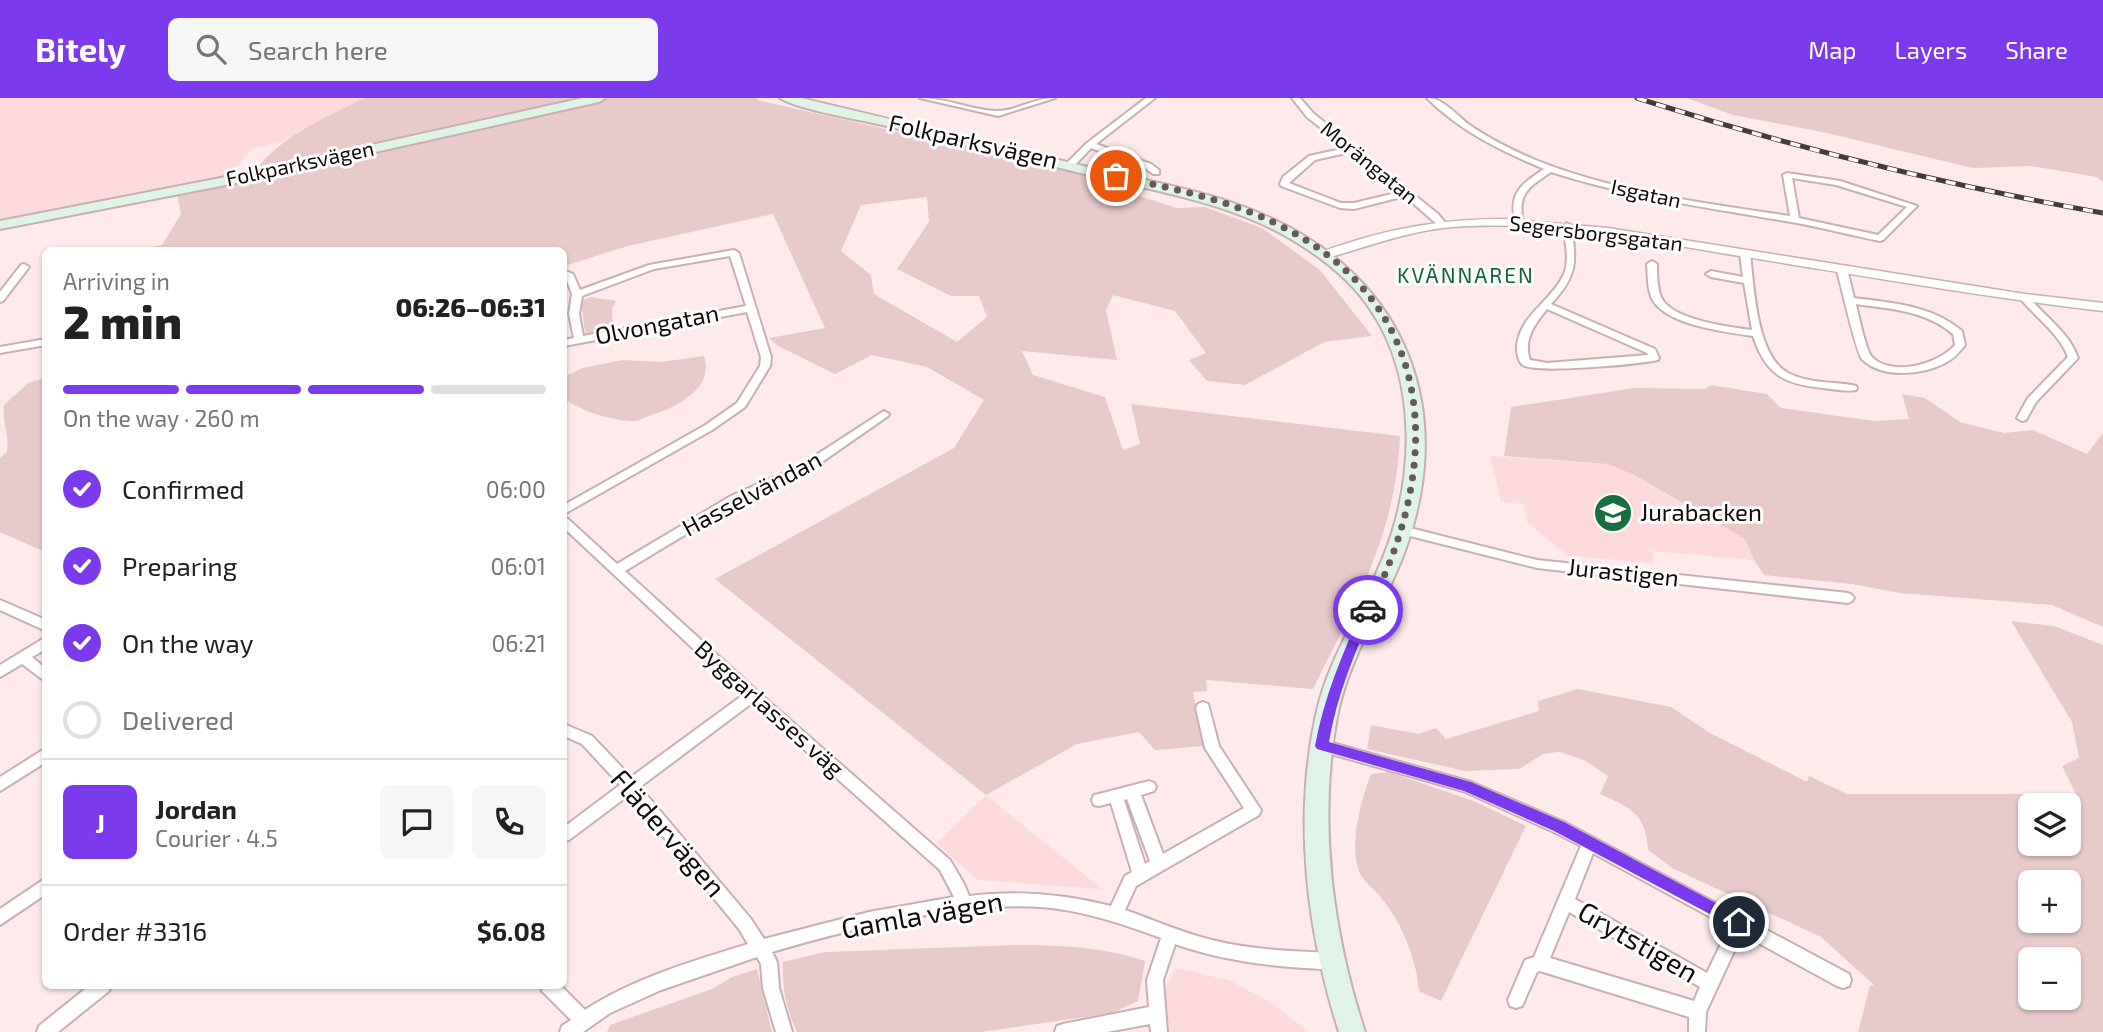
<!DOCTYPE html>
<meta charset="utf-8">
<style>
body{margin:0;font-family:"Exo 2",sans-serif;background:#f6f6f6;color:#222;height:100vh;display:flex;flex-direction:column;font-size:26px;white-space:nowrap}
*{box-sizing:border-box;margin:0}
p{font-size:23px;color:#767676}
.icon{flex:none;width:38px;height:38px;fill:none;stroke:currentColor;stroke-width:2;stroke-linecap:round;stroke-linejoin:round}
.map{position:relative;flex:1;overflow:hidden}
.panel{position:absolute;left:42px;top:149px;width:525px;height:742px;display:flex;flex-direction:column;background:#fff;border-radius:10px;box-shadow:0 2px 5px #0004}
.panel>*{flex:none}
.fabs{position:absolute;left:2018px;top:695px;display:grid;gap:14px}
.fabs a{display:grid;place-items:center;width:63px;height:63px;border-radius:10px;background:#fff;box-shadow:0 2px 5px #0004;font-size:35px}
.pin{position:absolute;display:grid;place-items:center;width:60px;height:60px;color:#fff;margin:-30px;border:4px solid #fff;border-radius:50%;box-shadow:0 2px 7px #0007}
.courier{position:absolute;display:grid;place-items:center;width:70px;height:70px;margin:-35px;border:5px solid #7c3aed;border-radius:50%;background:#fff;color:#222;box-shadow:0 2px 9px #0007}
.overview em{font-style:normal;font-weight:800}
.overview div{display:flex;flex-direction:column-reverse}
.overview{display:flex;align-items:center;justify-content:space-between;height:119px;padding:0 21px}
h1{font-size:46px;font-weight:800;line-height:52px}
.bar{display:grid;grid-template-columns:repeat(4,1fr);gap:10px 7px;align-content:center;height:84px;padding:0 21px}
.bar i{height:9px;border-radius:5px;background:#e0e0e0}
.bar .active{background:#7c3aed}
.bar p{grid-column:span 4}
.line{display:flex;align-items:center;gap:18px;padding:0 21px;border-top:2px solid #e0e0e0}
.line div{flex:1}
.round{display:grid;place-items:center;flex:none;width:74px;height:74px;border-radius:10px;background:#f6f6f6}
ol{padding:0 21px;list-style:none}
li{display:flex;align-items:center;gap:21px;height:77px}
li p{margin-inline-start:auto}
li .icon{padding:7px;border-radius:50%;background:#7c3aed;color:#fff;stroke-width:4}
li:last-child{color:#767676}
li i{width:38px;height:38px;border:4px solid #e0e0e0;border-radius:50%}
header{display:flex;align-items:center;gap:42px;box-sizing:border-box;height:98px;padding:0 35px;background:#7c3aed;color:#fff}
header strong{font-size:33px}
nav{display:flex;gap:38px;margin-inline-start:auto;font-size:24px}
.search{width:490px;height:63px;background:#f6f6f6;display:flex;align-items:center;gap:18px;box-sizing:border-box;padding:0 24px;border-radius:10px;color:#767676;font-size:26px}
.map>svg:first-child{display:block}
.built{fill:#fddbdc}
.green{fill:#e8cacb;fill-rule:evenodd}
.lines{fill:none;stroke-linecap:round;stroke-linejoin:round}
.minor-casing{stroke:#c9b1b2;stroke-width:4}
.tertiary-casing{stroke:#c9b1b2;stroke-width:3}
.secondary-casing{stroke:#c9b1b2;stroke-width:4}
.minor{fill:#fff;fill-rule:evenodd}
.tertiary{fill:#fff;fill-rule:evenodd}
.secondary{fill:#dff3e6;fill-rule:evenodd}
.rail-casing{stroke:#453b3b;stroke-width:5}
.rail{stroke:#fdfdfd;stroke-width:3.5;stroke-dasharray:10;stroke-linecap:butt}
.route{fill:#7c3aed}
.done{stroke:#655959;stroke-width:7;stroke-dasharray:0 12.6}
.labels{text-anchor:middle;stroke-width:6;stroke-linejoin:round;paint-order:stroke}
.far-street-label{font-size:21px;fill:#130b0b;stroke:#fdfdfd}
.far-neighbourhood-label{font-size:21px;letter-spacing:2px;fill:#13633a;stroke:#fdfdfd}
.street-label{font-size:24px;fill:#130b0b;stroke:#fdfdfd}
.poi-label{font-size:24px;fill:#130b0b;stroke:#fdfdfd;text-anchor:start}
.near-street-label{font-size:28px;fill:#130b0b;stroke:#fdfdfd}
</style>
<header>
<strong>Bitely</strong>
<div class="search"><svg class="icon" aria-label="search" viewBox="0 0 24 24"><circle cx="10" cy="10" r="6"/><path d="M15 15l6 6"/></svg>Search here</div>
<nav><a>Map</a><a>Layers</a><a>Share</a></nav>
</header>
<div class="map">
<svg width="2103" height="934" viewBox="0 0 2103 934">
<rect width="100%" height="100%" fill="#feeaea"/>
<!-- built -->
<g class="built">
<path d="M0 0H365L285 43 252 51 233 73 221 81 0 122Z"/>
<path d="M1490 358 1608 366 1636 378 1745 441 1754 462 1652 453 1655 466 1567 457 1527 424 1523 406 1501 404Z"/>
<path d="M986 697 1102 791 977 782 937 745Z"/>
<path d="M1175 870 1228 882 1270 904 1309 934H1169L1166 921V892Z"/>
</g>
<!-- green -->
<g class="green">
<path d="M365 0H759L757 2 1115 83 1114 90 1177 110 1205 109 1262 130 1320 172 1372 238 1324 244 1245 287 1207 283 1189 262 1206 255 1175 213 1113 197 1106 212 1117 262 1022 253 1033 277 1105 299 1123 352 1140 346 1131 306 1400 338C1396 436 1355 506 1313 591L1206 582 1207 593 1193 594 1204 648 1155 652 1139 634 1077 646 986 697 715 481 954 350 984 302 927 269 872 257 835 276 778 248 769 240 825 230 773 116 628 148 564 168V152H138L162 147 181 116 177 96 251 82C267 44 330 17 365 0ZM927 99 929 124 897 171 951 198H979L987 219 957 244 874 196 871 177 841 153 861 107Z"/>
<path d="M1687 0H2103V84L2097 79 2031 68 1972 70 1827 35 1733 17Z"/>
<path d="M591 199 616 203 612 211 613 232 591 237 585 234 581 203Z"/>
<path d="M704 258C715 290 677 309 652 317 645 319 639 324 631 323 609 322 582 313 564 301V279L582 270 623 262 660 264Z"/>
<path d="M45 280H46L45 454 0 434V360L7 354C9 334 2 325 4 307L28 285Z"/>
<path d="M1711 287 1767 296 1781 310 1875 323 1909 321 1902 296 1925 300 1960 324 2004 335 2033 332 2087 356 2103 335V529L2052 507 1900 495 1852 486 1764 477 1754 462 1745 441 1636 378 1608 366 1504 358 1511 309 1635 290 1705 291Z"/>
<path d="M2011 523 2054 528 2103 547V934H1858L1870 888 1874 887 1821 839 1674 771 1648 752C1646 716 1631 710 1600 696L1608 678 1584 662 1559 654 1543 656 1519 671 1465 673 1367 651 1371 627 1419 636 1436 630 1446 641 1539 613 1538 603 1578 591 1671 609 1710 635 1807 684 1809 678 1847 696H2076L2062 668 2079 660 2072 624ZM2030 707H2068V746H2030ZM2030 784H2068V822H2030ZM2030 861H2068V900H2030Z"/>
<path d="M1389 674 1476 704 1526 728 1441 903 1419 893C1417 863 1402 826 1383 802 1377 793 1362 783 1359 773 1349 745 1361 702 1371 676Z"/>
<path d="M1016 847C1061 847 1102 849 1145 863L1138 903 1113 915 981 934H797C786 912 782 889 783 864L825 854Z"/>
<path d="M757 871 772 934H607L610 927 712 891 732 879Z"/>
</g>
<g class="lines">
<defs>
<g id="minor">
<path d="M920 0C947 0 971 12 996 13 1013 14 1034 0 1055 0L998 18Z"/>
<path d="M1146 0H1155L1096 46 1151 66 1159 72V76H1153L1145 70 1091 50 1073 69H1067V65L1087 45Z"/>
<path d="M1292 0H1300L1313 15 1438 116 1447 127 1446 129H1440L1405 98 1354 111 1340 110 1281 88 1280 86 1283 79 1309 58 1346 50 1307 19ZM1350 54 1400 94 1354 105H1341L1289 85 1315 62Z"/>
<path d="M1427 0C1444 0 1458 19 1471 28 1490 41 1512 52 1533 61 1614 94 1703 105 1790 118L1783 77 1787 75 1840 83 1917 108 1883 142 1880 143C1850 137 1821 129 1791 124 1710 110 1629 99 1551 74 1528 90 1517 95 1523 125L1519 128 1515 125C1509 95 1520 87 1544 71 1501 53 1460 33 1427 0ZM1792 80 1836 87 1907 109 1878 137 1799 120Z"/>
<path d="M1567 125 1571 128C1577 165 1577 178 1551 206L1655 251 1659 260 1658 262C1639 266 1535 276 1523 267 1517 263 1516 249 1518 242 1524 215 1553 201 1564 176 1570 161 1565 143 1563 128ZM1547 211 1647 255 1648 257 1547 265 1530 262C1523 242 1534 227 1547 211Z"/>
<path d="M734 152 739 155 771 259 770 268 745 309 712 332 564 416V407L704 328 737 305 760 268 761 259 747 214 564 248V242L574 240 569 216 572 196 566 180 564 178V172L573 176 580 192 649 167ZM730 158 746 208 583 238 579 216 582 198 654 171Z"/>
<path d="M1745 153 1750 156C1754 188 1756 258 1788 275 1807 285 1832 284 1852 287L1856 288 1857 290 1856 292C1845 294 1833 291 1823 290 1784 286 1766 277 1753 238 1727 234 1671 228 1654 204 1647 194 1648 178 1647 166L1652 163 1657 166C1657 177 1657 189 1661 199 1671 222 1729 229 1752 232L1744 185 1711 179 1706 176 1711 173 1743 179 1740 156Z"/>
<path d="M24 166 29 169 3 203 0 204V194L21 167Z"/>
<path d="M1842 168 1847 171 1854 200C1892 205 1931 207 1962 233L1965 247C1959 254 1954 261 1945 265 1923 277 1881 281 1862 261 1856 254 1842 190 1838 177L1837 171ZM1856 206C1890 211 1925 212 1953 236L1955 247C1939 266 1891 280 1871 258 1866 251 1858 216 1856 206Z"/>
<path d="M2025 197 2028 198C2045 219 2069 234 2078 260L2036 304 2026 322 2022 323 2017 320 2028 300 2068 259C2059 235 2036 220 2020 200Z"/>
<path d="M46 241V247L0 255V249Z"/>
<path d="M884 313 889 316 888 318 809 373 739 404 625 473 757 593 950 762 964 786 969 798C1017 792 1063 796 1111 808L1125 778 1132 774 1111 705 1099 708 1094 707 1092 702 1094 697 1099 696 1149 683 1154 685 1156 689 1154 693 1141 697 1163 756 1244 710 1205 650 1196 610 1198 606 1203 604 1208 606 1219 648 1261 712 1259 717 1136 788 1125 812C1154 822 1182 835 1212 842 1251 852 1291 853 1331 855L1337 857 1339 863 1337 869C1327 873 1315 870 1304 870 1260 867 1217 861 1175 846L1163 882 1167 934H1151L1150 926 1107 934H1055L1057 928 1063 926 1149 909 1147 882 1161 840C1123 826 1082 812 1041 809 960 803 850 831 772 854L777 864 779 890 792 934H776L763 890 761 866 757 859 661 892 610 915 583 934H560L562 928 571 922 542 893 540 887H560L585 912C632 881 695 862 748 846L739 831 629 697 569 742 564 743V729L620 687 582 646 564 638V626L592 638 631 679 743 597 564 430V420L568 421 617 466 731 398 801 367ZM752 605 940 772 954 799 869 814 764 841 751 821 640 689ZM1127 701 1150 763 1145 766 1124 702Z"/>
<path d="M1402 428 1537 462 1848 495 1852 497 1854 500 1852 503 1848 505 1537 470 1398 435 1396 432 1398 429Z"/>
<path d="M0 502 46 522V533L0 512Z"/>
<path d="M46 539V551L32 559 46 571V584L22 566 0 579V567Z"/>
<path d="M1322 642 1471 684 1564 724 1738 817 1745 819 1746 821 1849 876 1851 882 1849 888 1843 890 1837 888 1742 836 1706 914 1705 934H1689V919L1540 873 1537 874 1522 908 1516 910 1510 908 1508 902 1525 862 1534 859 1581 748 1554 734 1463 693 1317 652 1315 648 1317 644ZM1593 755 1729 829 1707 875 1575 801ZM1569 814 1700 889 1694 903 1550 860Z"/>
<path d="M46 650V664L0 693V679Z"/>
<path d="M46 780V796L0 827V811Z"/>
<path d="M90 887H111L109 893 58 934H37L39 928Z"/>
</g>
<path id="tertiary" d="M1505 121 1608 130 2025 196 2103 205V213C1975 198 1848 175 1721 155 1632 140 1542 122 1452 129 1407 133 1367 149 1324 161L1318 157C1326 151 1338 148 1348 145 1400 128 1450 121 1505 121Z"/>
<g id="secondary">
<path d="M583 0H605L599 4 241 84 0 131V123L241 76Z"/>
<path d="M780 0H801C898 23 995 46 1092 70 1150 84 1211 93 1266 118 1408 181 1458 314 1403 458 1382 512 1348 561 1337 619 1318 724 1332 833 1365 934H1339C1307 833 1293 722 1316 617 1328 560 1363 511 1384 457 1414 382 1418 284 1372 214 1354 185 1325 162 1296 144 1237 108 1171 96 1105 81 1032 63 960 46 887 28 862 22 799 12 780 0Z"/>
</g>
</defs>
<!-- minor casing -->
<use href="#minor" class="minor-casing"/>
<!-- tertiary casing -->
<use href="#tertiary" class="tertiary-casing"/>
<!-- secondary casing -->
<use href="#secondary" class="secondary-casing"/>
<!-- minor -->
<use href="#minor" class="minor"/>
<!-- tertiary -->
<use href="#tertiary" class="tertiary"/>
<!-- secondary -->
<use href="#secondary" class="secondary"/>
<defs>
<path id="rail" d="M1637 0C1790 49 1945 87 2103 115"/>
</defs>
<!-- rail casing -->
<use href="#rail" class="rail-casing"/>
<!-- rail -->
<use href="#rail" class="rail"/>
</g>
<!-- route -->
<path class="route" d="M1368 508 1374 512C1354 556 1337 597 1329 644L1471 684 1564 724 1744 820 1746 824 1744 829H1734L1554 733 1464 693 1317 651 1315 648C1324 599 1342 557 1362 512Z"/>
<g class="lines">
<!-- done -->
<path class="done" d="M1116 78C1170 90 1225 101 1275 125 1440 205 1444 366 1368 512"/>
</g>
<!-- icons -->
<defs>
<symbol id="school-disc" viewBox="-11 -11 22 22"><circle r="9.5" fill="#186f42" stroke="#fdfdfd"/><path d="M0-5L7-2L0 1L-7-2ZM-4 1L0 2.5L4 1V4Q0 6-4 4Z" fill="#fff"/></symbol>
</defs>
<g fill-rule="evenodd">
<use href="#school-disc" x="1591" y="393" width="44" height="44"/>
</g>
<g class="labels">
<!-- far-street labels -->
<g class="far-street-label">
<text transform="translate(1369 65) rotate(39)" y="7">Morängatan</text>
<text transform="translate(300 66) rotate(-12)" y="7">Folkparksvägen</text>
<text transform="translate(1646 96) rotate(12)" y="7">Isgatan</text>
<text transform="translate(1596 136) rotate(7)" y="7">Segersborgsgatan</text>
</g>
<!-- far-neighbourhood labels -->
<g class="far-neighbourhood-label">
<text x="1466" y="185">KVÄNNAREN</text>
</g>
<!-- street labels -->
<g class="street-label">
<text transform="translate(973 44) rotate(13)" y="8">Folkparksvägen</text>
<text transform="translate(657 227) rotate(-11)" y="8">Olvongatan</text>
<text transform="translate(752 396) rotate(-28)" y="8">Hasselvändan</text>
<text transform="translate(1623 475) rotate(6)" y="8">Jurastigen</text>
<text transform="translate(769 611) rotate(42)" y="8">Byggarlasses väg</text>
</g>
<!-- poi labels -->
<g class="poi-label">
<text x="1640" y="423">Jurabacken</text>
</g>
<!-- near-street labels -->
<g class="near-street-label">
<text transform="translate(668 735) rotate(49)" y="10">Flädervägen</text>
<text transform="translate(922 817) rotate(-10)" y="10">Gamla vägen</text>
<text transform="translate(1638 844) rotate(30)" y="10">Grytstigen</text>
</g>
</g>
</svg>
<div class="fabs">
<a><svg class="icon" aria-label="layers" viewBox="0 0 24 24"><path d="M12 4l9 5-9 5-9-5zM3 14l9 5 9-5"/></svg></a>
<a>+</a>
<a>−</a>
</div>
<div class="pin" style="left:1116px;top:78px;background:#ea580c"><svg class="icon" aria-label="bag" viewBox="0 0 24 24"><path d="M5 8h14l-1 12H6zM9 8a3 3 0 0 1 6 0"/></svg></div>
<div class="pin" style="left:1739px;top:824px;background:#1f2937"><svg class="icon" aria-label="home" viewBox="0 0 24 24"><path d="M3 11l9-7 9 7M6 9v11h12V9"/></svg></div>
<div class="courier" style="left:1368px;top:512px"><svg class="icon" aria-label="car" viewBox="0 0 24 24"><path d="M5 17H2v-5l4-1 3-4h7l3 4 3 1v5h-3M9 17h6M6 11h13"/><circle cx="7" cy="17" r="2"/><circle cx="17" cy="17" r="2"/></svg></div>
<section class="panel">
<div class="overview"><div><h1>2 min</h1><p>Arriving in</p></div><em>06:26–06:31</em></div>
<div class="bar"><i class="active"></i><i class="active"></i><i class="active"></i><i></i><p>On the way · 260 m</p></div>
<ol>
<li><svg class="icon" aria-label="check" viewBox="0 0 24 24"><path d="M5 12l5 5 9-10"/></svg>Confirmed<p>06:00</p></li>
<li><svg class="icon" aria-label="check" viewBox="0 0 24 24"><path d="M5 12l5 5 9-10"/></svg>Preparing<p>06:01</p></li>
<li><svg class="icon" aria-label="check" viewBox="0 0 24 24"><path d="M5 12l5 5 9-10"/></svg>On the way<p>06:21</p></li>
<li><i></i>Delivered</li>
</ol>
<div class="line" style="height:126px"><b class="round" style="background:#7c3aed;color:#fff">J</b><div><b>Jordan</b><p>Courier · 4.5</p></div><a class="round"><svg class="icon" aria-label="chat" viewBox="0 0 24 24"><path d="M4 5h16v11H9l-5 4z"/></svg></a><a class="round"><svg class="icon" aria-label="phone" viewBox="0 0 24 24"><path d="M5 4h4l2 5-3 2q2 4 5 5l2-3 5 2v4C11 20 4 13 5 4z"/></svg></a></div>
<div class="line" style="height:91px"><div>Order #3316</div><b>$6.08</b></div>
</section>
</div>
